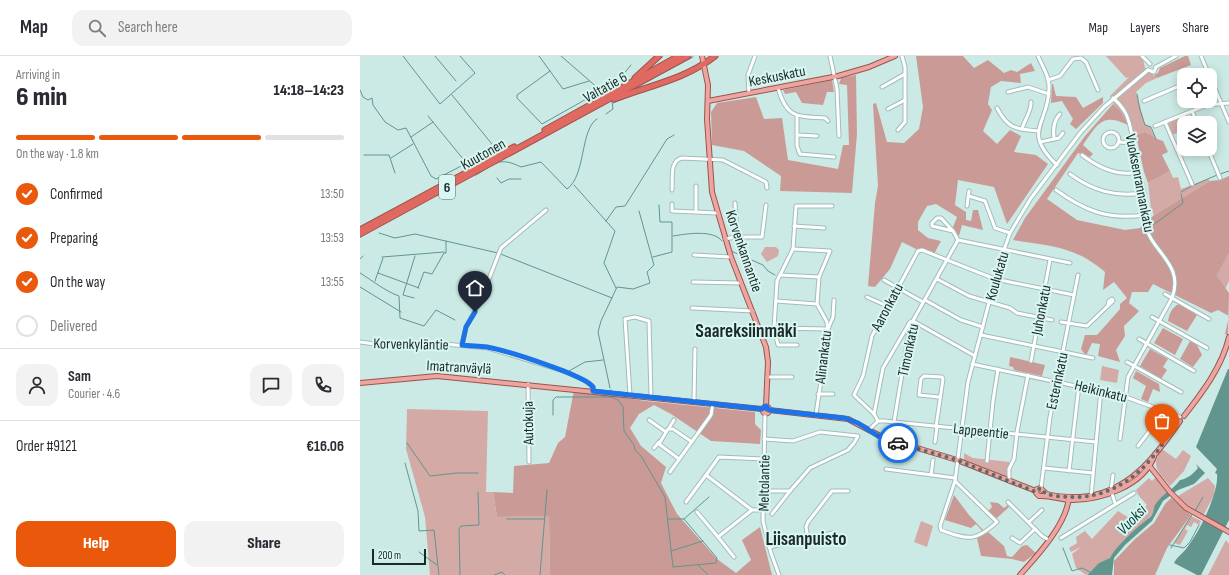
<!DOCTYPE html>
<meta charset="utf-8">
<style>
body{margin:0;font-family:"Sofia Sans Condensed",sans-serif;background:#f2f2f3;color:#2b2b33;height:100vh;display:flex;flex-direction:column;font-size:15px;white-space:nowrap}
*{box-sizing:border-box;margin:0}
p{font-size:13px;color:#7c7c81}
.icon{flex:none;width:22px;height:22px;fill:none;stroke:currentColor;stroke-width:2;stroke-linecap:round;stroke-linejoin:round}
.map{position:relative;flex:1;overflow:hidden}
.drawer{display:flex;flex-direction:column;background:#fff;width:360px}
.drawer>*{flex:none}
.tools{position:absolute;left:817px;top:12px;display:grid;gap:8px}
.tools a{display:grid;place-items:center;width:40px;height:40px;border-radius:8px;background:#fff;box-shadow:0 2px 10px #0003;font-size:20px}
.scale{position:absolute;left:12px;bottom:10px;width:54px;box-sizing:border-box;padding-left:4px;border:2px solid #1d2927;border-top:0;font-size:11px;line-height:14px;white-space:nowrap;color:#1d2927;-webkit-text-stroke:3px #d9f7f2;paint-order:stroke}
.pin{position:absolute;display:grid;place-items:center;width:34px;height:34px;color:#fff;margin:-41px -17px;border-radius:50% 50% 50% 0;rotate:-45deg;box-shadow:0 0 4px #0007}
.pin .icon{rotate:45deg}
.courier{position:absolute;display:grid;place-items:center;width:40px;height:40px;margin:-20px;border:3px solid #1a73e8;border-radius:50%;background:#fff;color:#222;box-shadow:0 1px 5px #0007}
.head em{font-style:normal;font-weight:800}
.head div{display:flex;flex-direction:column-reverse}
.head{display:flex;align-items:center;justify-content:space-between;height:68px;padding:0 16px}
h1{font-size:26px;font-weight:800;line-height:30px}
.bar{display:grid;grid-template-columns:repeat(4,1fr);gap:6px 4px;align-content:center;height:48px;padding:0 16px}
.bar i{height:5px;border-radius:3px;background:#e1e1e2}
.bar .active{background:#ea580c}
.bar p{grid-column:span 4}
.line{display:flex;align-items:center;gap:10px;padding:0 16px;border-top:1px solid #e1e1e2}
.line div{flex:1}
.round{display:grid;place-items:center;flex:none;width:42px;height:42px;border-radius:12px;background:#f2f2f3}
ol{padding:0 16px;list-style:none}
li{display:flex;align-items:center;gap:12px;height:44px}
li p{margin-inline-start:auto}
li .icon{padding:4px;border-radius:50%;background:#ea580c;color:#fff;stroke-width:4}
li:last-child{color:#7c7c81}
li i{width:22px;height:22px;border:2px solid #e1e1e2;border-radius:50%}
.button{display:flex;gap:8px;margin-top:auto;padding:8px 16px}
.button a{flex:1;height:46px;border-radius:12px;background:#ea580c;color:#fff;font-size:16px;font-weight:800;line-height:46px;text-align:center}
.button a+a{background:#f2f2f3;color:#2b2b33}
header{display:flex;align-items:center;gap:24px;box-sizing:border-box;height:56px;padding:0 20px;background:#fff;border-bottom:1px solid #e1e1e2}
header strong{font-size:19px}
nav{display:flex;gap:22px;margin-inline-start:auto;font-size:14px}
.search{width:280px;height:36px;background:#f2f2f3;display:flex;align-items:center;gap:10px;box-sizing:border-box;padding:0 14px;border-radius:12px;color:#7c7c81;font-size:15px}
main{display:flex;flex:1;min-height:0}
.map>svg:first-child{display:block}
.green{fill:#d4aaa6}
.forest{fill:#ca9b96}
.water{fill:#61958e}
.lines{fill:none;stroke-linecap:round;stroke-linejoin:round}
.stream{stroke:#61958e;stroke-width:1}
.minor-casing{stroke:#a0bdb8;stroke-width:5}
.major-casing{stroke:#9c534d;stroke-width:6}
.highway-casing{stroke:#9c534d;stroke-width:7}
.minor{stroke:#fff;stroke-width:3}
.major{stroke:#eca5a1;stroke-width:4}
.highway{stroke:#e06962;stroke-width:5}
.done{stroke:#5a6d6a;stroke-width:4;stroke-dasharray:0 7.2}
.route{stroke:#1a73e8;stroke-width:5}
.labels{text-anchor:middle;stroke-width:4;stroke-linejoin:round;paint-order:stroke}
.shield{fill:#d9f7f2;stroke:#556764;stroke-width:1}
.shield-label{font-size:14px;font-weight:bold;fill:#1d2927}
.street-label{font-size:15px;fill:#1d2927;stroke:#d9f7f2}
.water-label{font-size:16px;font-style:italic;fill:#0e403b;stroke:#d9f7f2}
.district-label{font-size:19px;font-weight:bold;fill:#1d2927;stroke:#d9f7f2}
</style>
<header>
<strong>Map</strong>
<div class="search"><svg class="icon" aria-label="search" viewBox="0 0 24 24"><circle cx="10" cy="10" r="6"/><path d="M15 15l6 6"/></svg>Search here</div>
<nav><a>Map</a><a>Layers</a><a>Share</a></nav>
</header>
<main>
<section class="drawer">
<div class="head"><div><h1>6 min</h1><p>Arriving in</p></div><em>14:18–14:23</em></div>
<div class="bar"><i class="active"></i><i class="active"></i><i class="active"></i><i></i><p>On the way · 1.8 km</p></div>
<ol>
<li><svg class="icon" aria-label="check" viewBox="0 0 24 24"><path d="M5 12l5 5 9-10"/></svg>Confirmed<p>13:50</p></li>
<li><svg class="icon" aria-label="check" viewBox="0 0 24 24"><path d="M5 12l5 5 9-10"/></svg>Preparing<p>13:53</p></li>
<li><svg class="icon" aria-label="check" viewBox="0 0 24 24"><path d="M5 12l5 5 9-10"/></svg>On the way<p>13:55</p></li>
<li><i></i>Delivered</li>
</ol>
<div class="line" style="height:72px"><a class="round"><svg class="icon" aria-label="person" viewBox="0 0 24 24"><circle cx="12" cy="8" r="4"/><path d="M4 21q1-7 8-7t8 7"/></svg></a><div><b>Sam</b><p>Courier · 4.6</p></div><a class="round"><svg class="icon" aria-label="chat" viewBox="0 0 24 24"><path d="M4 5h16v11H9l-5 4z"/></svg></a><a class="round"><svg class="icon" aria-label="phone" viewBox="0 0 24 24"><path d="M5 4h4l2 5-3 2q2 4 5 5l2-3 5 2v4C11 20 4 13 5 4z"/></svg></a></div>
<div class="line" style="height:52px"><div>Order #9121</div><b>€16.06</b></div>
<div class="button"><a>Help</a><a>Share</a></div>
</section>
<div class="map">
<svg width="869" height="519" viewBox="0 0 869 519">
<rect width="100%" height="100%" fill="#cceae5"/>
<!-- green -->
<g class="green">
<path d="M746 0H780L783 3 785 12 797 22 786 27 776 36 785 68 790 71 796 83 785 76 776 79C768 68 754 52 750 40L769 21 766 22Z"/>
<path d="M819 63 824 74 812 79 808 66Z"/>
<path d="M810 115 813 122 818 121 821 133 848 123 850 125 794 159 791 153 788 127Z"/>
<path d="M405 191H416L419 194 418 200 407 206 401 198Z"/>
<path d="M869 197V225L865 233 857 220Z"/>
<path d="M742 310 759 314 757 327 740 324Z"/>
<path d="M47 353 128 355 126 436H133L137 461 189 460 190 519H70L65 461 46 393Z"/>
<path d="M802 393 816 403 823 394 831 400 824 415 810 430C798 415 790 410 802 393Z"/>
<path d="M604 397 613 402 650 406 648 420 646 421 604 404Z"/>
<path d="M796 421 808 437 796 449 793 458 764 484 748 504 743 505 726 519 716 512 712 498 721 491 711 496 709 492 717 487 716 481 725 475 732 483 758 455 772 464 787 449 779 440 776 434 789 422 792 425Z"/>
<path d="M848 422 855 430 854 439 843 460 828 451 818 440Z"/>
<path d="M831 460 841 465 839 469 834 466 831 471 827 469 825 473 828 475 820 489 814 487Z"/>
<path d="M561 465 573 470 567 491 554 486Z"/>
<path d="M866 484 869 488V519H848Z"/>
</g>
<!-- forest -->
<g class="forest">
<path d="M556 0H603L614 12 628 4 644 17 651 14 657 16 671 7 675 15 660 18 661 27 641 25 631 31 628 48 632 54 623 75 637 88 650 74 661 80 654 96 676 99 688 108 647 168 634 131 598 124 595 149 606 156V164L611 165 613 154H618L623 174 602 169 599 180 593 171 597 161 576 148 567 150 558 166V174L568 182 581 185 574 198 556 193 542 186 530 213 515 231 508 230 515 147 518 130 513 48 516 47 527 86 544 87 559 73 563 51Z"/>
<path d="M825 0H828L831 9 797 22 794 19 798 17 800 12Z"/>
<path d="M496 19 497 78 492 137 420 135 421 120 384 95 352 89 351 56 357 47 396 41 404 63 422 62 428 104 478 113 483 89H489L487 29 479 28 481 22Z"/>
<path d="M472 24 474 36H467L463 49 442 47 436 36 425 38 423 34Z"/>
<path d="M692 28H693L696 40 716 41 723 52 743 41V47L716 73 710 68 713 63 702 45 691 47Z"/>
<path d="M753 48 760 55 768 69C742 56 737 69 723 89L733 98 730 101 718 97 687 143 717 164 765 174 780 172 794 159 850 125 860 124 869 120V197L857 220 869 237 868 279 865 278 869 260 858 254 851 257 793 228 788 236H772L769 247 779 255 764 270 765 280 756 294 760 306 738 300 740 288 732 287 726 300 721 293 725 279H737L760 253V248L767 242 754 226 743 234 745 216C715 190 690 190 653 184L665 162 725 80Z"/>
<path d="M785 76 797 83 803 85 808 96 802 99 810 115 788 127 784 116 776 79Z"/>
<path d="M819 248 837 259 827 275 808 265C809 258 812 251 819 248Z"/>
<path d="M803 272 823 283 815 299 794 287Z"/>
<path d="M830 285 837 289 842 299 833 311 820 303Z"/>
<path d="M790 293 808 303 803 311 807 314 801 323 780 310Z"/>
<path d="M650 301 685 309 682 320 654 314 653 311 649 310Z"/>
<path d="M776 315 799 328 800 336 793 333 788 346 781 343 786 330 773 322Z"/>
<path d="M214 334 286 345 395 356V368L401 374 400 388 351 385 311 358 294 349 279 358 270 372 281 390 306 411 301 427 317 458 357 503 376 517 391 504 382 484 400 471 412 519H190L189 460 137 461 133 436 153 437 154 410 189 407 198 387 205 381Z"/>
<path d="M594 439 609 459 624 475 623 476 616 468 611 472 585 464Z"/>
<path d="M811 442 831 459 807 492 795 519H754V505L774 484 794 467 805 448Z"/>
<path d="M630 446 638 447 644 452 648 449 649 451 637 462 634 461 628 455 632 451Z"/>
<path d="M628 476 644 490 647 500 652 501 662 490 667 489 676 497 664 506 652 503 621 500 617 482Z"/>
</g>
<!-- water -->
<g class="water">
<path d="M868 313H869V464L841 519H837L814 507C817 501 822 498 826 493 839 477 859 437 857 418L855 417 857 413 836 391Z"/>
<path d="M836 408 845 417 834 428 818 434 803 445 792 465 765 489 754 502 752 519H727L739 507 750 502C756 490 778 470 789 462 794 459 793 454 795 449 801 439 813 434 820 424 827 423 833 418 838 412Z"/>
</g>
<g class="lines">
<!-- stream -->
<g class="stream">
<path d="M43 0 80 48 115 17 100 0"/>
<path d="M75 0 96 25"/>
<path d="M179 0 203 33 229 25"/>
<path d="M201 0 239 33 238 37"/>
<path d="M190 15 157 39V42L182 68 262 23V20L271 9"/>
<path d="M0 34 3 41 8 44 12 42 13 49 25 66 38 74 46 72 71 120 76 123 107 107"/>
<path d="M272 34 333 1"/>
<path d="M777 38 780 54 785 69 791 71 796 83"/>
<path d="M92 39 136 93"/>
<path d="M253 47 271 40"/>
<path d="M246 58 253 53 252 45"/>
<path d="M68 60 108 109"/>
<path d="M51 81 73 66"/>
<path d="M4 99H29L35 117"/>
<path d="M31 102 53 88"/>
<path d="M860 118 869 115"/>
<path d="M116 119C135 108 139 100 161 111L181 106 207 133C226 120 220 73 237 63"/>
<path d="M137 122 141 127 149 123H161"/>
<path d="M214 129 255 175 244 207 256 232"/>
<path d="M834 129 857 119"/>
<path d="M821 136 832 130"/>
<path d="M246 165 256 151 265 150 302 91 307 83 314 79"/>
<path d="M793 169 823 147 821 138"/>
<path d="M19 177 35 182 55 178 138 197 252 242"/>
<path d="M313 180C326 178 353 173 362 185"/>
<path d="M371 195 403 209 408 215 415 219"/>
<path d="M22 201 84 196"/>
<path d="M293 201 312 196V166H300L299 149"/>
<path d="M0 203 3 200"/>
<path d="M0 217C13 225 25 235 39 240L40 262 64 270 76 254 95 264"/>
<path d="M18 217 59 232"/>
<path d="M15 225 23 202"/>
<path d="M0 231 41 256"/>
<path d="M58 232 64 216 72 218 84 197H86V185"/>
<path d="M54 242 43 239 55 200"/>
<path d="M209 315 225 306 243 304"/>
<path d="M250 332 238 276 241 265 257 231 273 233 290 227 287 216 294 209 279 155"/>
<path d="M251 334V335"/>
<path d="M193 359V344L196 341H251L258 344 263 351 264 375 274 389 275 394 281 400 305 441 313 511 356 507 357 502 324 463"/>
<path d="M47 387 70 420 97 417H118"/>
<path d="M45 407 58 455 59 475 74 474 79 519"/>
<path d="M835 455 843 441"/>
<path d="M147 463H184"/>
<path d="M308 463H324L349 441"/>
<path d="M810 489 824 492 830 486 839 469"/>
<path d="M703 492 712 515 722 512 730 516"/>
<path d="M811 492 833 457"/>
<path d="M311 495 343 485"/>
<path d="M59 496 77 509"/>
<path d="M338 509 348 519"/>
<path d="M100 519 99 473 101 470 119 469 118 436"/>
<path d="M134 519 142 516 145 519"/>
<path d="M180 519 187 434"/>
</g>
<defs>
<g id="minor">
<path d="M470 0 477 33 479 80"/>
<path d="M678 0C682 10 690 21 689 32 689 68 661 75 697 109"/>
<path d="M782 0 790 8"/>
<path d="M841 0 849 19"/>
<path d="M796 11 816 0"/>
<path d="M788 14 794 16 796 11"/>
<path d="M850 21 869 66"/>
<path d="M688 24 700 20 713 3 721 2 726 6 738 34"/>
<path d="M522 31 545 18"/>
<path d="M418 32C427 63 437 60 465 62L468 65"/>
<path d="M648 36 668 31 689 38"/>
<path d="M389 37 388 19 395 0"/>
<path d="M753 42C758 46 762 51 765 56 772 68 772 85 775 98 778 111 782 124 784 137 784 148 783 158 785 168 791 196 825 208 812 242L768 321 760 383"/>
<path d="M784 45 824 28"/>
<path d="M637 52C648 73 656 73 678 75"/>
<path d="M528 53 545 44"/>
<path d="M832 55 837 67"/>
<path d="M437 60V90L440 98 474 101"/>
<path d="M805 66 832 128"/>
<path d="M795 70 847 49 869 47"/>
<path d="M662 73C664 65 672 54 671 46"/>
<path d="M538 74 545 66V11L542 0"/>
<circle cx="751" cy="84" r="8"/>
<path d="M438 79 457 80"/>
<path d="M694 83C693 74 693 65 700 58"/>
<path d="M680 86 699 82 703 77"/>
<path d="M759 86 773 87"/>
<path d="M848 93 860 122"/>
<path d="M722 99C739 112 758 121 779 116"/>
<path d="M710 118C733 135 755 141 783 137"/>
<path d="M336 130V156"/>
<path d="M312 134C313 123 309 105 322 102L363 104 406 126 407 132"/>
<path d="M696 134C725 155 748 164 784 159"/>
<path d="M609 140 625 145 635 172 650 177"/>
<path d="M375 147 377 181"/>
<path d="M312 148V155L357 157"/>
<path d="M607 150 609 135"/>
<path d="M434 170 464 172"/>
<path d="M593 175 581 162H577L572 167V170L593 175 598 184"/>
<path d="M365 183 375 181H402L406 149"/>
<path d="M598 184 710 207"/>
<path d="M433 193 470 195 459 221 457 248 467 266 468 279 456 358"/>
<path d="M334 199 371 201"/>
<path d="M420 219 459 221"/>
<path d="M577 223 609 240 650 252 657 257 692 264"/>
<path d="M524 224 563 246"/>
<path d="M333 226 381 227"/>
<path d="M805 238 849 263"/>
<path d="M507 241 527 250"/>
<path d="M565 244 601 264 623 271"/>
<path d="M416 245 457 248"/>
<path d="M332 252 393 255"/>
<path d="M792 261 847 292"/>
<path d="M701 266 727 270 753 245 752 243 749 245 748 249"/>
<path d="M401 275 414 272 468 273 473 261 474 244"/>
<path d="M621 279 733 302"/>
<path d="M779 283 834 315"/>
<path d="M0 286 22 289 63 286 128 292 204 315 226 325 233 331V335"/>
<path d="M102 289 106 271 120 246 141 192 186 154"/>
<path d="M437 289H418L414 272 417 225 433 193 436 150H472"/>
<path d="M671 305 690 204"/>
<path d="M767 306 821 336"/>
<path d="M612 308 763 340 820 361"/>
<path d="M407 321H432"/>
<path d="M168 328 169 406"/>
<path d="M458 338H473"/>
<path d="M270 339 265 263 275 261 289 265 291 341"/>
<path d="M334 345 335 293"/>
<path d="M405 357 403 465 411 497 419 519"/>
<path d="M514 358 523 312 550 266 553 265 615 300"/>
<path d="M289 364 306 376"/>
<path d="M518 365 514 358 494 339 503 320 512 280 558 195 562 194 635 223 714 239"/>
<path d="M534 366 550 270 598 184"/>
<path d="M576 371 583 323 582 321 564 320 561 323 559 339 579 341"/>
<path d="M309 372 314 364"/>
<path d="M509 374 518 365H524L736 386"/>
<path d="M404 383 433 385 460 376 498 380 494 387 488 394 450 412 430 435 412 458"/>
<path d="M575 386 577 371"/>
<path d="M778 390 805 355"/>
<path d="M294 392 299 386"/>
<path d="M319 403 299 388 308 373H313L332 386"/>
<path d="M627 405 633 345 638 313"/>
<path d="M684 412 733 417"/>
<path d="M526 413 595 422"/>
<path d="M709 415 719 329"/>
<path d="M310 416 351 359 353 347"/>
<path d="M571 419 573 404"/>
<path d="M753 419 751 435 755 447"/>
<path d="M595 425 637 466C615 486 609 484 581 474L580 470 595 425 608 326 640 205 650 177 671 142 721 76 744 51 788 14"/>
<path d="M649 425V413L654 403 657 376 668 319"/>
<path d="M681 432 690 361 718 219"/>
<path d="M403 435H430"/>
<path d="M731 441 741 334"/>
<path d="M326 446 346 419"/>
<path d="M648 446 682 480 689 484"/>
<path d="M402 454H392L346 419 359 401 403 403"/>
<path d="M337 456 358 481"/>
<path d="M669 466 682 454"/>
<path d="M448 482 446 471 448 466 472 435H488"/>
<path d="M652 482 660 487 675 473"/>
<path d="M701 482 774 437"/>
<path d="M409 491 473 477"/>
<path d="M374 501 358 481 392 454"/>
</g>
<g id="major">
<path d="M342 0 348 29 347 63 352 136 371 201 406 291 408 306 406 350"/>
<path d="M348 45 478 20 509 11 535 0"/>
<path d="M0 327 77 320 402 353"/>
<circle cx="406" cy="354" r="3.5"/>
<path d="M409 354 488 363 524 382 597 404 676 435"/>
<path d="M824 360C842 337 862 311 869 281"/>
<path d="M795 398C785 430 739 445 709 444 699 443 689 439 679 440L676 437 677 433 680 432C683 434 684 436 687 438 696 441 710 441 720 441 768 438 794 402 820 365"/>
<path d="M788 408 810 436 826 452 869 476"/>
<path d="M660 519C677 500 707 468 709 441"/>
</g>
<g id="highway">
<path d="M275 22 299 0"/>
<path d="M254 43C288 30 326 23 355 0"/>
<path d="M185 74 319 0"/>
<path d="M0 174 154 91"/>
<path d="M0 178 328 0"/>
</g>
</defs>
<!-- minor casing -->
<use href="#minor" class="minor-casing"/>
<!-- major casing -->
<use href="#major" class="major-casing"/>
<!-- highway casing -->
<use href="#highway" class="highway-casing"/>
<!-- minor -->
<use href="#minor" class="minor"/>
<!-- major -->
<use href="#major" class="major"/>
<!-- highway -->
<use href="#highway" class="highway"/>
</g>
<g class="lines">
<!-- done -->
<path class="done" d="M538 387 597 404 676 436 680 432C683 434 683 436 687 438 696 441 710 441 720 441 757 438 781 418 802 389"/>
<!-- route -->
<path class="route" d="M115 256 106 271 102 289C111 290 119 290 127 291 144 294 225 319 233 331V335L402 353 406 350 409 354 484 362 498 367 518 380 538 387"/>
</g>
<g class="labels">
<!-- shield labels -->
<rect class="shield" x="79" y="119" width="16" height="24" rx="3"/>
<g class="shield-label">
<text x="87" y="136">6</text>
</g>
<!-- street labels -->
<g class="street-label">
<text transform="translate(417 20) rotate(-11)" y="5">Keskuskatu</text>
<text transform="translate(245 31) rotate(-29)" y="5">Valtatie 6</text>
<text transform="translate(123 98) rotate(-29)" y="5">Kuutonen</text>
<text transform="translate(780 127) rotate(79)" y="5">Vuoksenrannankatu</text>
<text transform="translate(384 195) rotate(71)" y="5">Korvenkannantie</text>
<text transform="translate(637 220) rotate(-74)" y="5">Koulukatu</text>
<text transform="translate(527 251) rotate(-62)" y="5">Aaronkatu</text>
<text transform="translate(681 254) rotate(-79)" y="5">Juhonkatu</text>
<text transform="translate(51 288) rotate(1)" y="5">Korvenkyläntie</text>
<text transform="translate(548 294) rotate(-78)" y="5">Timonkatu</text>
<text transform="translate(463 301) rotate(-83)" y="5">Alinankatu</text>
<text transform="translate(99 311) rotate(3)" y="5">Imatranväylä</text>
<text transform="translate(697 325) rotate(-78)" y="5">Esterinkatu</text>
<text transform="translate(741 335) rotate(14)" y="5">Heikinkatu</text>
<text transform="translate(168 367) rotate(-91)" y="5">Autokuja</text>
<text transform="translate(621 375) rotate(6)" y="5">Lappeentie</text>
<text transform="translate(404 427) rotate(-89)" y="5">Meltolantie</text>
</g>
<!-- water labels -->
<g class="water-label">
<text transform="translate(771 463) rotate(-46)" y="6">Vuoksi</text>
</g>
<!-- district labels -->
<g class="district-label">
<text x="386" y="281">Saareksiinmäki</text>
<text x="446" y="489">Liisanpuisto</text>
</g>
</g>
</svg>
<div class="tools">
<a><svg class="icon" aria-label="locate" viewBox="0 0 24 24"><circle cx="12" cy="12" r="6"/><path d="M12 2v4M12 18v4M2 12h4M18 12h4"/></svg></a>
<a><svg class="icon" aria-label="layers" viewBox="0 0 24 24"><path d="M12 4l9 5-9 5-9-5zM3 14l9 5 9-5"/></svg></a>
</div>
<div class="scale">200 m</div>
<div class="pin" style="left:802px;top:389px;background:#ea580c"><svg class="icon" aria-label="bag" viewBox="0 0 24 24"><path d="M5 8h14l-1 12H6zM9 8a3 3 0 0 1 6 0"/></svg></div>
<div class="pin" style="left:115px;top:256px;background:#1f2937"><svg class="icon" aria-label="home" viewBox="0 0 24 24"><path d="M3 11l9-7 9 7M6 9v11h12V9"/></svg></div>
<div class="courier" style="left:538px;top:387px"><svg class="icon" aria-label="car" viewBox="0 0 24 24"><path d="M5 17H2v-5l4-1 3-4h7l3 4 3 1v5h-3M9 17h6M6 11h13"/><circle cx="7" cy="17" r="2"/><circle cx="17" cy="17" r="2"/></svg></div>
</div>
</main>
